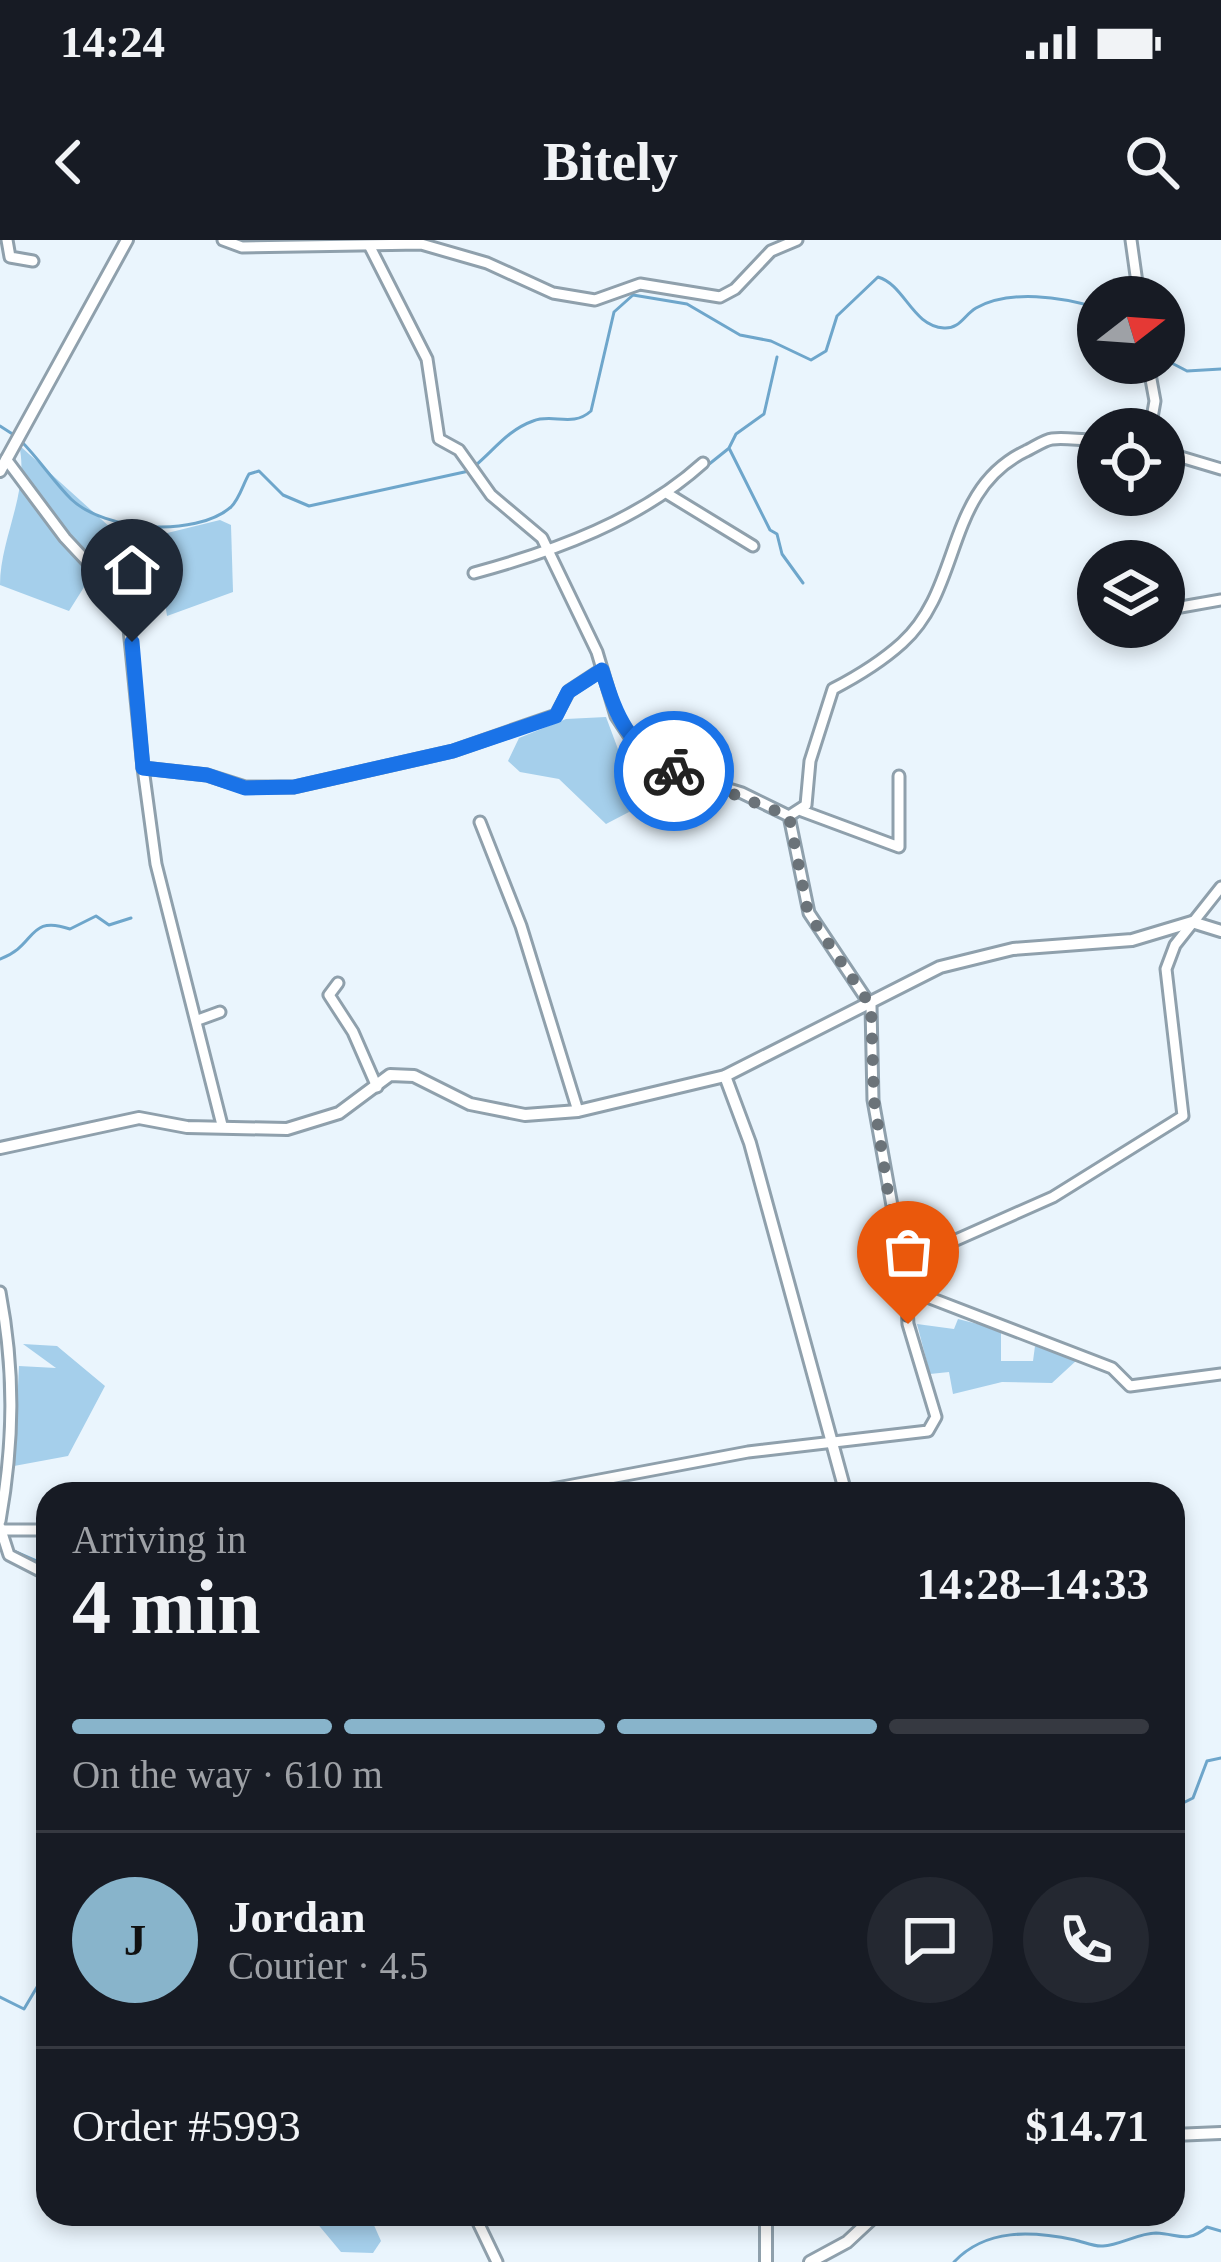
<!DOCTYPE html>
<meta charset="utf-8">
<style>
body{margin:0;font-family:"Times New Roman",serif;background:#242831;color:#f1f3f6;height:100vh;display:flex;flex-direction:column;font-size:45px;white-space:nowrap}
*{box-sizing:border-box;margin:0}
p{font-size:39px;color:#9ea1a6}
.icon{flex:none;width:66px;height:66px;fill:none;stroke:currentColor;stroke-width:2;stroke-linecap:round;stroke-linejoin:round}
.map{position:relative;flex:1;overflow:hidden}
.side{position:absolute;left:36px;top:1242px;width:1149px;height:744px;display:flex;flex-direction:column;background:#171b24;border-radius:36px;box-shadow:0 6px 18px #0003}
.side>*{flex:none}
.needle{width:78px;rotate:73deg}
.fabs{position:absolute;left:1077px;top:36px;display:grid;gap:24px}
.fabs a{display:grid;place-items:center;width:108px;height:108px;border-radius:50%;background:#171b24;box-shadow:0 6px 18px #0003;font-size:60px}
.pin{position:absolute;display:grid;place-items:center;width:102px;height:102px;color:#fff;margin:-123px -51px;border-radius:50% 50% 50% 0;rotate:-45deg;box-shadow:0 0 12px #0007}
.pin .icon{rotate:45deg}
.courier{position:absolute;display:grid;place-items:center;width:120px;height:120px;margin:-60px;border:9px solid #1a73e8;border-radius:50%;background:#fff;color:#222;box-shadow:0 3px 15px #0007}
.summary em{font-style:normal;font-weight:800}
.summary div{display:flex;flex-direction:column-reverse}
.summary{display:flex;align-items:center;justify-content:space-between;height:204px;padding:0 36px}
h1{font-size:78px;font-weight:800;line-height:90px}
.bar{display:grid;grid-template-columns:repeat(4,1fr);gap:18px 12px;align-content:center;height:144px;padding:0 36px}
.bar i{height:15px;border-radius:9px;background:#363941}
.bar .current{background:#88b4cb}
.bar p{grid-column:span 4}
.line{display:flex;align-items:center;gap:30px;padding:0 36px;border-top:3px solid #363941}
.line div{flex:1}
.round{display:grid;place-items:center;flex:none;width:126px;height:126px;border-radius:63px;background:#242831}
.status{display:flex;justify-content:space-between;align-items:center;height:84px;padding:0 60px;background:#171b24;direction:ltr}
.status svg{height:33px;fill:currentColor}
header{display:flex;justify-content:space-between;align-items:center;height:156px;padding:0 36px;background:#171b24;font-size:54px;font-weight:800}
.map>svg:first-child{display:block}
.green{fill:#a5cfeb}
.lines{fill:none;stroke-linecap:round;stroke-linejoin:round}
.stream{stroke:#6ea6cb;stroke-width:3}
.minor-casing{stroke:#8fa0ac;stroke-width:15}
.tertiary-casing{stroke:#8fa0ac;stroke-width:16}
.minor{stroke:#fff;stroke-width:9}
.tertiary{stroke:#fff;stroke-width:10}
.done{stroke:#6b7379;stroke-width:12;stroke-dasharray:0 21.6}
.route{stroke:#1a73e8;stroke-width:15}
</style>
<div class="status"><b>14:24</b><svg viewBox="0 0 49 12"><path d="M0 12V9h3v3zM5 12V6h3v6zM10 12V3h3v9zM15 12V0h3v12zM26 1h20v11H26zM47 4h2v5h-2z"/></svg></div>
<header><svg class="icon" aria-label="back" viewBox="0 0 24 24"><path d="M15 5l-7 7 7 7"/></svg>Bitely<svg class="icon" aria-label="search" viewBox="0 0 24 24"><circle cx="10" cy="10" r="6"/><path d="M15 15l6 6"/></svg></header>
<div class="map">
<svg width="1221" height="2022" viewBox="0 0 1221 2022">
<rect width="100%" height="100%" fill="#eaf5fd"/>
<!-- green -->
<g class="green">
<path d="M19 205 122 298 113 335 91 336 69 371 0 345C0 298 30 251 19 205Z"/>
<path d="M220 280 231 285 233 352 167 376 155 296Z"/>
<path d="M606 477 643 576 629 572 606 584 559 539 520 532 508 521 519 498 566 479Z"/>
<path d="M958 1079 1001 1090V1121H1033L1035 1106 1077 1120 1052 1143 1002 1142 953 1154 949 1132 930 1134 917 1084 954 1089Z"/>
<path d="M23 1104 57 1106 105 1146 68 1216 14 1226 19 1126 56 1128Z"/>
<path d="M369 1974 381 2001 373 2013 341 2012 311 1976Z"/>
</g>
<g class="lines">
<!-- stream -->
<g class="stream">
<path d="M777 117 764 174 736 194 729 208 770 290 777 294 782 314 803 343"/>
<path d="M1164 119 1187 131 1221 129"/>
<path d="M0 186 14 195"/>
<path d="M21 201C39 219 53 241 71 259 104 291 195 298 231 267 240 258 243 244 249 234L259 231 283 255 309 266 469 231"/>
<path d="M476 225C495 209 508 190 533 181 553 173 572 188 591 171L614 72 633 55 687 64 740 95 771 101 811 120 826 111 837 76 878 37C905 45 912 86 944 88 960 89 964 75 976 68 1010 49 1062 57 1098 68"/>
<path d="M693 237 728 209"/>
<path d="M0 719C37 706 27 674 70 689L96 676 109 685 131 678"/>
<path d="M11 1310 48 1326"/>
<path d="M1173 1568 1193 1558 1207 1521 1221 1518"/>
<path d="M0 1757 24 1769 43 1737 48 1715"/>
<path d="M954 2022C986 1988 1032 1991 1075 2000 1084 2002 1094 2007 1103 2006 1120 2005 1139 1993 1156 1993 1179 1994 1187 2004 1207 1987L1221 1991"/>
</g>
<defs>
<g id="minor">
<path d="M7 0 10 17 33 21"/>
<path d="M223 0 242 7 421 4 487 23 553 53 595 60 640 44 720 57 735 49 771 11 797 0"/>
<path d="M1131 0 1139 57"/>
<path d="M370 7 427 119 439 199 459 210 491 255 542 298 597 412 616 476 638 509 679 534 742 553 789 576 809 673 871 766 873 860 905 1038 908 1084 936 1177 928 1191 748 1212 525 1254"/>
<path d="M1148 123 1155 161 1150 189"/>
<path d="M1164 212 1221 229"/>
<path d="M6 219 65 298 93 328 125 349 143 528"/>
<path d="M668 254 753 306"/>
<path d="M474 333C555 311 640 280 703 223"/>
<path d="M1164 370 1221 360"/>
<path d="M802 571 899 607V536"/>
<path d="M789 576 806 565 810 521 833 449C858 436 881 422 902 403 963 348 944 250 1026 211 1033 208 1044 200 1052 199 1066 197 1083 201 1098 200"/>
<path d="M480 582 521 686 578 871"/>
<path d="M338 743 329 755 353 792 377 847"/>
<path d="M198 780 220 772"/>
<path d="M222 885 156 624 143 528 207 535 245 547H294L453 511 556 475 569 451 601 430"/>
<path d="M902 1024 1053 957 1183 876 1166 729 1175 705 1221 647"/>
<path d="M904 1048 1112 1128 1130 1146 1221 1134"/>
<path d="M0 1052C15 1131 14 1202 0 1281"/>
<path d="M0 1287 9 1315 48 1335"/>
<path d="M0 1290H48"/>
<path d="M474 1974 497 2022"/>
</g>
<g id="tertiary">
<path d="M0 231 127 0"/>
<path d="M725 836 750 903 846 1254"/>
<path d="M0 908 139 878 187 887 287 889 339 873 390 835 414 836 470 864 525 875 578 871 725 836 940 727 1013 709 1132 700 1192 682 1221 691"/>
<path d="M1173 1895 1221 1893"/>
<path d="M766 2022V1974"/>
<path d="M810 2022 847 2002 877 1974"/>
</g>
</defs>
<!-- minor casing -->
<use href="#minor" class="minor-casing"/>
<!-- tertiary casing -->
<use href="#tertiary" class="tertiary-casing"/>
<!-- minor -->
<use href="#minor" class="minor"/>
<!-- tertiary -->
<use href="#tertiary" class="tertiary"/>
</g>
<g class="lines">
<!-- done -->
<path class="done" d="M674 531 789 576 808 673 871 766 874 860 908 1084"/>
<!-- route -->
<path class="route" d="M132 402 143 528 207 535 245 548 294 547 453 511 556 476 568 452 602 430C618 482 627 502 674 531"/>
</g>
</svg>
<div class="fabs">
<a><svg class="needle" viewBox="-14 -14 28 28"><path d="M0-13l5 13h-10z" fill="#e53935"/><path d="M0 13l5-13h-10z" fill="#9ea1a6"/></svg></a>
<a><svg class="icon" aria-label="locate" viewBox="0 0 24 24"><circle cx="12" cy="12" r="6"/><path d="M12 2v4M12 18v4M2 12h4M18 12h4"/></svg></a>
<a><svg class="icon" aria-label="layers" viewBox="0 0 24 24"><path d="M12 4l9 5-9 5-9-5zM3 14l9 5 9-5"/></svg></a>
</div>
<div class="pin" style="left:908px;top:1084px;background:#ea580c"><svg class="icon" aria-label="bag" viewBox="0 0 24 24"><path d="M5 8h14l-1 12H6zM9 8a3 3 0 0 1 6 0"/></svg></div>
<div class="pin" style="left:132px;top:402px;background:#1f2937"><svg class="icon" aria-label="home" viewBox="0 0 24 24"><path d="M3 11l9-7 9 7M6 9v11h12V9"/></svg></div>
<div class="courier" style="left:674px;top:531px"><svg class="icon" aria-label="bike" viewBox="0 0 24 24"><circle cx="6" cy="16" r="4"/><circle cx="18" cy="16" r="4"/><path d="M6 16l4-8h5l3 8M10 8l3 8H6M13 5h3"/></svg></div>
<section class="side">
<div class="summary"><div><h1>4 min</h1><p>Arriving in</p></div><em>14:28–14:33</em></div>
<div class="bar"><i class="current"></i><i class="current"></i><i class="current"></i><i></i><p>On the way · 610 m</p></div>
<div class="line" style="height:216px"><b class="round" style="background:#88b4cb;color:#111">J</b><div><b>Jordan</b><p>Courier · 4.5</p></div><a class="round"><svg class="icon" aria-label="chat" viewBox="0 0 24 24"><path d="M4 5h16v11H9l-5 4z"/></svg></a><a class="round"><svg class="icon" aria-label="phone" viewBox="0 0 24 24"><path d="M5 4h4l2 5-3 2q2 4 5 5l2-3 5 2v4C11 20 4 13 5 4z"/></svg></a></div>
<div class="line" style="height:156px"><div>Order #5993</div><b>$14.71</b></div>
</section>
</div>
